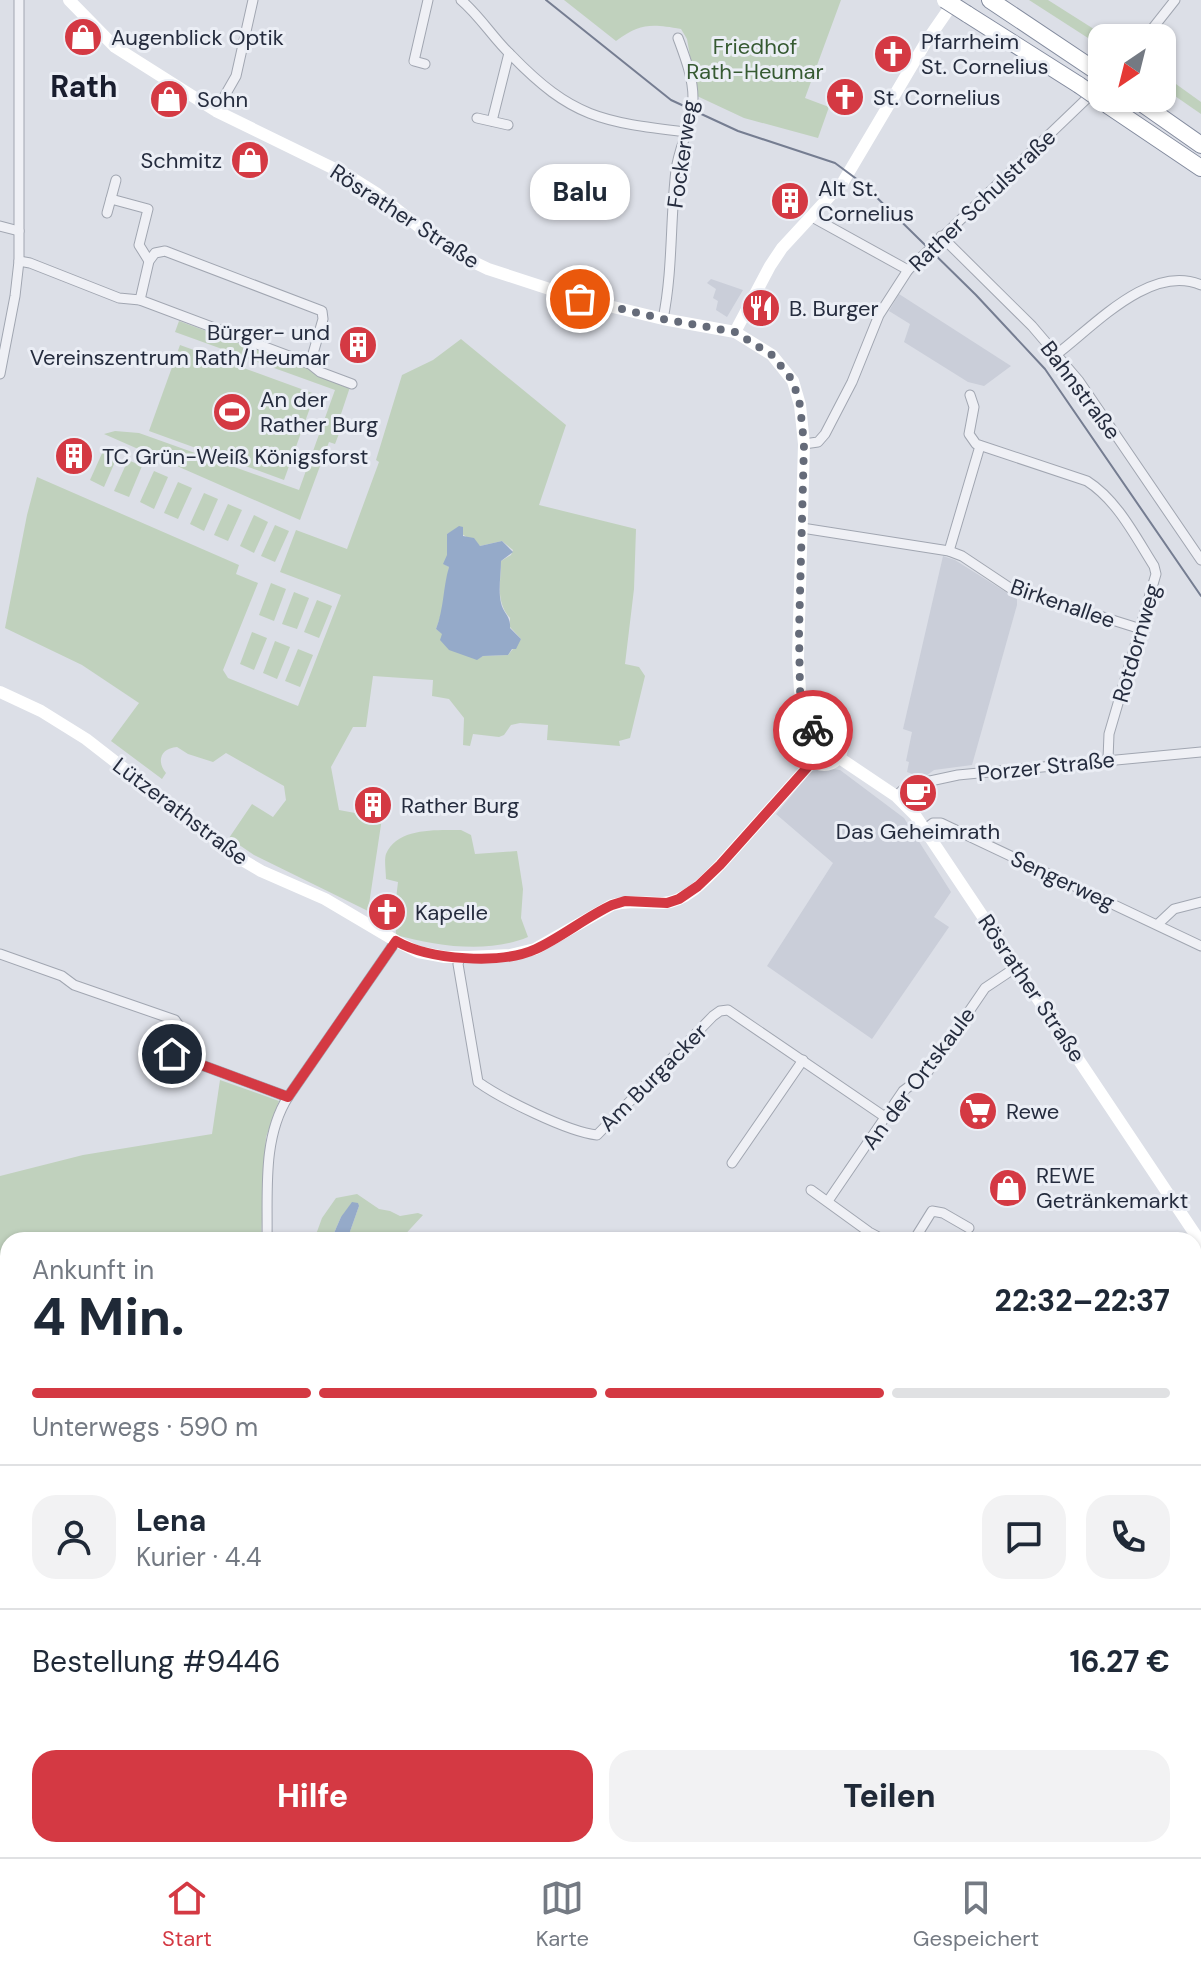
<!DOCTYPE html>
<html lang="de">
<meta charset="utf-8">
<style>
body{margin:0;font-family:"DM Sans",sans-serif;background:#f2f2f3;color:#1f2937;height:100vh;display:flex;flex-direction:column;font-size:30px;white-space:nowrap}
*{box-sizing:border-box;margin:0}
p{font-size:26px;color:#747a83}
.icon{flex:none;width:44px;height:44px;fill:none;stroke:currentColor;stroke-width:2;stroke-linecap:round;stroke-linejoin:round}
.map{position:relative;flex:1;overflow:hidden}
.drawer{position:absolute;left:0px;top:1232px;width:1202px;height:626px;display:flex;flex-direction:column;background:#fff;border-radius:24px 24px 0 0;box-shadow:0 2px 6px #0004}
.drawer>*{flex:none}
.needle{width:52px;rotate:215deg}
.tools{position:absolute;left:1088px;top:24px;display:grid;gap:16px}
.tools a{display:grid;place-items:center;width:88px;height:88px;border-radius:16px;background:#fff;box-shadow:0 2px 6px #0004;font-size:40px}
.pin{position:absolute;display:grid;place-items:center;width:68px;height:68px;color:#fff;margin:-34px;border:4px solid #fff;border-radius:50%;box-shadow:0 2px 8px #0007}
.courier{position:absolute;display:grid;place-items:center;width:80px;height:80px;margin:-40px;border:6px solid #d43943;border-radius:50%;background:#fff;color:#222;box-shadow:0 2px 10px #0007}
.bubble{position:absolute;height:56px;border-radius:24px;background:#fff;box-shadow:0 2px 6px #0004;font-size:26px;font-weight:800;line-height:56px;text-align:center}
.overview em{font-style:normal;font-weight:800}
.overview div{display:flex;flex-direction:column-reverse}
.overview{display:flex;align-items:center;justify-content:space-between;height:136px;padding:0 32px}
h1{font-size:52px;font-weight:800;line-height:60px}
.bar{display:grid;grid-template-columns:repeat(4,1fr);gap:12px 8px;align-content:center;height:96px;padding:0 32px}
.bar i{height:10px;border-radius:6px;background:#e0e1e3}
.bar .selected{background:#d43943}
.bar p{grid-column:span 4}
.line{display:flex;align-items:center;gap:20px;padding:0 32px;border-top:2px solid #e0e1e3}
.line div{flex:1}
.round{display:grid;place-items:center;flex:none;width:84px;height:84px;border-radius:24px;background:#f2f2f3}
.primary-button{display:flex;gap:16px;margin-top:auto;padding:16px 32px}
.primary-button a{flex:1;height:92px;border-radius:24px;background:#d43943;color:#fff;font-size:32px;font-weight:800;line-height:92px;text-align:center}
.primary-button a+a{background:#f2f2f3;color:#1f2937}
.tab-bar{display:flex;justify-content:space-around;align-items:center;height:112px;border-top:2px solid #e0e1e3;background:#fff;font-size:22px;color:#747a83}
.tab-bar a{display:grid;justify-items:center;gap:4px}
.tab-bar .selected{color:#d43943}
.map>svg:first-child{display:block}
.built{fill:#caced9}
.green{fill:#c0d1bd;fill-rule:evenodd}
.water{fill:#95aac9}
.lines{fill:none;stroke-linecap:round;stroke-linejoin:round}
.street-casing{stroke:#a1a6b1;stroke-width:11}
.highway-casing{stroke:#838b9e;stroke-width:18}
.street{stroke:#eff0f5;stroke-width:9}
.secondary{stroke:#fff;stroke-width:12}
.highway{stroke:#fff;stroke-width:16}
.tram{stroke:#757d91;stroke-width:2}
.highway-bridge-casing{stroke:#838b9e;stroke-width:18;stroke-linecap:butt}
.highway-bridge{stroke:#fff;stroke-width:16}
.done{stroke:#656b79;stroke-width:8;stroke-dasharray:0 14.4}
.route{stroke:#d43943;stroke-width:10}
.labels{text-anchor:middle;stroke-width:6;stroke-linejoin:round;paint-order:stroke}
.poi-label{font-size:22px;fill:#252c3e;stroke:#ebeef5;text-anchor:start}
.park-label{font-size:22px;fill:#365a32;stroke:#ebeef5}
.street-label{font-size:22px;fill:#252c3e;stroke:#ebeef5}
.district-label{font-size:30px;font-weight:bold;fill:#181d2e;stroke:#ebeef5}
</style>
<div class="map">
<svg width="1201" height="1857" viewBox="0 0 1201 1857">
<rect width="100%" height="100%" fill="#dcdfe7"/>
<!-- built -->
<g class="built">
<path d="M711 279 743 290 727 317 716 310 718 301 713 298 716 289 707 283Z"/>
<path d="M899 294 1011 366 984 386 968 382 904 342 910 324 889 311Z"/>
<path d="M943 556 955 560 1017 599V605L972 765 934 770 923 778 907 772 909 762 906 761 912 732 903 729Z"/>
<path d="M825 768 840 770 904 818 951 892 934 917 949 927 872 1039 767 966 833 863 776 814 812 771Z"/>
</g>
<!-- green -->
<g class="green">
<path d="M564 0H841L805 98 829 107 818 138 744 118 697 96 687 39 681 29C651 24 641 23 616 41Z"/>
<path d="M1029 0H1048L1108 38H1102V47Z"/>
<path d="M1162 74 1201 102V114L1162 87Z"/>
<path d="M179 321 351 384 336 429 340 431 335 444 329 442 300 520 104 434 115 431 139 433 299 490 335 390 175 332Z"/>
<path d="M461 339 566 425 539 505 636 529 634 589 625 664 639 667 645 676 630 738 619 741 620 746 547 740 548 725 520 723 511 725 504 735 499 737 473 734 470 746 463 745 464 718 449 699 432 696 433 680 373 676 366 727H353L331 767 339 810 382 818 368 911 254 855 229 838 252 804 273 817 286 800 284 786 226 753 213 762 188 754 177 747C161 748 156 761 166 773L162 779 111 741 139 703 82 665 5 628 27 515 37 477 239 565 236 574 258 583 223 670 228 678 298 706 341 595 280 572 296 530 347 549 379 462 376 460 402 375 433 360ZM456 530 480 546 502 541 513 550 511 555 501 561C501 583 495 601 510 618V627L521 639 508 655 483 656 477 659 442 637 443 634 436 629C444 609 447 588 449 567L444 564 448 555 447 534Z"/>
<path d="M180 345 315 394 284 480 149 431Z"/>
<path d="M104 449 118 455 104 487 90 480Z"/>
<path d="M128 460 142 466 129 497 114 491Z"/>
<path d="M154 471 168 477 154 509 140 502Z"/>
<path d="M178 482 192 488 178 519 164 513Z"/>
<path d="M204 493 218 499 204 531 190 524Z"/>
<path d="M228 504 242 510 228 541 214 535Z"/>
<path d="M254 515 268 522 254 553 240 546Z"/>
<path d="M275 525 289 531 275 562 261 556Z"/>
<path d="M271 583 286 589 274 621 259 615Z"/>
<path d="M294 592 309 598 297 629 282 624Z"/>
<path d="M317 600 332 606 319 638 304 632Z"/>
<path d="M252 632 267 638 254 670 240 664Z"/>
<path d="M275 641 290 647 277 679 263 673Z"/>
<path d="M298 649 313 655 300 687 285 681Z"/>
<path d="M461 830 471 835 475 854 517 851 523 889 521 918 528 937C488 954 436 946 396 935L395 908 398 882 386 879C386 872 384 860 386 854 397 827 438 830 461 830Z"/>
<path d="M220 1080 279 1101 266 1137 261 1240H8V1463H0V1176L83 1155 212 1134Z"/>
<path d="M357 1194 379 1209 390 1211 400 1216 418 1213 423 1215 400 1240H347L359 1206 341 1217 331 1240H314L322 1218 336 1198Z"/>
<path d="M1201 1287V1423L1194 1419V1298Z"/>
<path d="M0 1805 8 1809V1850H58L51 1857H0Z"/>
<path d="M662 1850H742L738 1857H661Z"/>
<path d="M756 1850H911L919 1857H751Z"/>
</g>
<!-- water -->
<g class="water">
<path d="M459 526 463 527V536L474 538 480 546 502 541 513 552 501 561C501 575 498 590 501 603 503 613 511 616 510 628L521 639 516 649H512L508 655 483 656 477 660 449 650 440 640 442 634 436 629C444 608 443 587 449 567L443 564 447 555V534Z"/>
<path d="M352 1202 358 1203 359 1206 347 1240H331L341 1217Z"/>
</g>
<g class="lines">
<defs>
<g id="street">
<path d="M461 0C480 16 493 38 511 55 572 118 602 122 686 132"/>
<path d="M1145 38 1175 0"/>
<path d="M425 64 414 61 428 0"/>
<path d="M216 111 236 76 253 0"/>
<path d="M477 118 508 125"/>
<path d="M492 121 509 53"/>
<path d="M111 199 148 209 139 245 149 261"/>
<path d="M107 213 116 180"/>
<path d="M812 217 908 270"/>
<path d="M0 226 19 231"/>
<path d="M941 236 1032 326 1079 381 1201 560"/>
<path d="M19 261 30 263 119 298 140 300 310 364 320 372 352 384"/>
<path d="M140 300 149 261 155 253 165 251 322 311 323 319 310 364"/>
<path d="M663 319C673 270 670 220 676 170 679 146 693 123 693 98 693 77 685 57 678 38"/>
<path d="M1057 354C1094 326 1151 263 1201 285"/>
<path d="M0 374 15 296 19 261V0"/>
<path d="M970 395 974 407 969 434 976 444 1087 481C1117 500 1135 536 1154 566L1156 574 1109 734 1108 759"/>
<path d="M804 444 818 442 825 434 852 382 879 315 908 270 1102 84"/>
<path d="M802 528 949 551 962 556 1010 588 1141 629"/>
<path d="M949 551 980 446"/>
<path d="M896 796 907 786 958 775 1201 752"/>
<path d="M925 829 933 823H941L1201 946"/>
<path d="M1158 924 1174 909 1201 902"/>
<path d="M0 954 62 976 74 985 175 1020 180 1027 172 1054 288 1097"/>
<path d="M460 958 458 964 478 1082C502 1099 568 1132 597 1135L713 1016 720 1011 728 1010 885 1117"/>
<path d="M732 1163 803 1060"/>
<path d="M811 1190 869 1232 884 1240"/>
<path d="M828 1201 903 1091 927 1073 985 988 1018 966"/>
<path d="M267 1240C268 1193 262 1138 288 1097L396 941"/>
<path d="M914 1240 932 1211 943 1213 969 1228"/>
<path d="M419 1850 421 1857"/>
<path d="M55 1857 61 1850"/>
</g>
<g id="highway">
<path d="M990 0 1102 75"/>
<path d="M967 14 1079 85"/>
<path d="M1134 98 1201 145"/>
<path d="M1109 106 1201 168"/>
</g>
</defs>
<!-- street casing -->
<use href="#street" class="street-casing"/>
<!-- highway casing -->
<use href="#highway" class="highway-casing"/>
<!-- street -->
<use href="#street" class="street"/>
<!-- secondary -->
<g class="secondary">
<path d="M69 0 115 47 216 111 349 176 376 193 437 241 463 257 488 269 580 299 663 319 735 332 772 355 793 381 800 405 804 444 798 657 800 691 814 732"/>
<path d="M735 332 770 266 782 248 843 182 926 42 955 0"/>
<path d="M0 692 41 711 86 739 239 858 261 871 325 899 396 941 418 952 445 957H469L510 955 535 949 612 905C630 900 645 903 663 903 685 902 705 881 720 865L813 761"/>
<circle cx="824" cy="747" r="18"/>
<path d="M838 757 896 796 915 815 1201 1243"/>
</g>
<!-- highway -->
<use href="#highway" class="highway"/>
<!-- tram -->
<path class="tram" d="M546 0 671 100 738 131 835 163 862 183 976 295 1045 369 1201 596"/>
<defs>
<g id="highway-bridge">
<path d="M945 0 967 14"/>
<path d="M1079 85 1109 106"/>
</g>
</defs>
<!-- highway-bridge casing -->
<use href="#highway-bridge" class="highway-bridge-casing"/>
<!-- highway-bridge -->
<use href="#highway-bridge" class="highway-bridge"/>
</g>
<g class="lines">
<!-- done -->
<path class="done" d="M580 299 663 319 735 332 772 355 793 381 800 405 804 444 799 632 800 691 813 730"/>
<!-- route -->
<path class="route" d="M172 1054 288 1097 396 941C429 960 501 965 536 949 562 937 586 917 612 905L625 901 667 903 679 899 698 886 720 865 813 761 806 746 813 730"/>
</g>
<!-- icons -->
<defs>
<symbol id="shop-disc" viewBox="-11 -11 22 22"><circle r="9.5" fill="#d43943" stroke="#ebeef5"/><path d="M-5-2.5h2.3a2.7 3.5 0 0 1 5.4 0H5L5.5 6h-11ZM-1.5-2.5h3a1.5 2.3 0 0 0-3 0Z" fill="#fff"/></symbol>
<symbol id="church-disc" viewBox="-11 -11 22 22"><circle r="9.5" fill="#d43943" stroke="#ebeef5"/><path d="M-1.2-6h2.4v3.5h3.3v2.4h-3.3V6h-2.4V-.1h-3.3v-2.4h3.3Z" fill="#fff"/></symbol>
<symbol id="building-disc" viewBox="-11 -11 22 22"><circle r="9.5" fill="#d43943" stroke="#ebeef5"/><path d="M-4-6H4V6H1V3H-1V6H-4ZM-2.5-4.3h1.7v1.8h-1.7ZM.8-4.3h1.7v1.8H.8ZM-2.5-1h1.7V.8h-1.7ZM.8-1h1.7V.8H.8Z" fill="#fff"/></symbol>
<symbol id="restaurant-disc" viewBox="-11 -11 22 22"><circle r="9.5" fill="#d43943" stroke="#ebeef5"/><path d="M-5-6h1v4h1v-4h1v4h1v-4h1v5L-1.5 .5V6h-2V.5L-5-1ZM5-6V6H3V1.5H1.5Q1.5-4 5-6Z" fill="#fff"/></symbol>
<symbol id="stadium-disc" viewBox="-11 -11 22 22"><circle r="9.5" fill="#d43943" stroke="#ebeef5"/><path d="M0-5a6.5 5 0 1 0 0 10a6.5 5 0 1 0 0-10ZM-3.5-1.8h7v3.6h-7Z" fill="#fff"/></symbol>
<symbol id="cafe-disc" viewBox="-11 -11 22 22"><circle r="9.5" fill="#d43943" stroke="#ebeef5"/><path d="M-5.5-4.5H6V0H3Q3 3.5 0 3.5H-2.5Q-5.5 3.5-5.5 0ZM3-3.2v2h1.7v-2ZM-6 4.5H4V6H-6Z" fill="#fff"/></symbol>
<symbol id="supermarket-disc" viewBox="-11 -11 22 22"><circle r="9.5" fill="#d43943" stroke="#ebeef5"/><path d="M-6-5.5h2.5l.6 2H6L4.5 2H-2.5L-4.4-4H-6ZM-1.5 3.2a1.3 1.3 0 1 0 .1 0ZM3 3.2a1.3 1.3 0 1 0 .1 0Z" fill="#fff"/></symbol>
</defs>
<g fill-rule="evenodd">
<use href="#shop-disc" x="61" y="15" width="44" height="44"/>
<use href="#church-disc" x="871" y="32" width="44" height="44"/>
<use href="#church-disc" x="823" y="75" width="44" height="44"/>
<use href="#shop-disc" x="147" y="77" width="44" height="44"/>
<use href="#shop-disc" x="228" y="138" width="44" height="44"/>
<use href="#building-disc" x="768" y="179" width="44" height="44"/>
<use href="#restaurant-disc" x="739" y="286" width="44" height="44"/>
<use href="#building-disc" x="336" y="323" width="44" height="44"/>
<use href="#stadium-disc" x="210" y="390" width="44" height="44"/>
<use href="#building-disc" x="52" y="434" width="44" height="44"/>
<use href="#cafe-disc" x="896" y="771" width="44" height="44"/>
<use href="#building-disc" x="351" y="783" width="44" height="44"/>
<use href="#church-disc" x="365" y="890" width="44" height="44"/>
<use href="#supermarket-disc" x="956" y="1089" width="44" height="44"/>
<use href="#shop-disc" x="986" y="1166" width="44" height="44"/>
</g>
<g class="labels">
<!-- poi labels -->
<g class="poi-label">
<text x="111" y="45">Augenblick Optik</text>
<text x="921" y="49">Pfarrheim<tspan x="921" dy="25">St. Cornelius</tspan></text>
<text x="873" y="105">St. Cornelius</text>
<text x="197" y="107">Sohn</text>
<text x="222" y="168" text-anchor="end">Schmitz</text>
<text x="818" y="196">Alt St.<tspan x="818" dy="25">Cornelius</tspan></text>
<text x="789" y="316">B. Burger</text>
<text x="330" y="340" text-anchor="end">Bürger- und<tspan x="330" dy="25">Vereinszentrum Rath/Heumar</tspan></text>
<text x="260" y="407">An der<tspan x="260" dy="25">Rather Burg</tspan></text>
<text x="102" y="464">TC Grün-Weiß Königsforst</text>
<text x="401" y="813">Rather Burg</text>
<text x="918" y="839" text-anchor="middle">Das Geheimrath</text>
<text x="415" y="920">Kapelle</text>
<text x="1006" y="1119">Rewe</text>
<text x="1036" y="1183">REWE<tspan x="1036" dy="25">Getränkemarkt</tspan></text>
</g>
<!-- park labels -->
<g class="park-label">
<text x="755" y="54">Friedhof<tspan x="755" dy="25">Rath-Heumar</tspan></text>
</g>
<!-- street labels -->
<g class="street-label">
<text transform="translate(682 154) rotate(-82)" y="8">Fockerweg</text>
<text transform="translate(982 200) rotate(-44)" y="8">Rather Schulstraße</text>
<text transform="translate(405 216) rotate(33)" y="8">Rösrather Straße</text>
<text transform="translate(1081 390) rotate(53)" y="8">Bahnstraße</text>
<text transform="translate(1063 603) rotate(19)" y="8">Birkenallee</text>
<text transform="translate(1136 643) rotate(-74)" y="8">Rotdornweg</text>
<text transform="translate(1046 766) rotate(-6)" y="8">Porzer Straße</text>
<text transform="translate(181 811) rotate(37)" y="8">Lützerathstraße</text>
<text transform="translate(1063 880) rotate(25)" y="8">Sengerweg</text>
<text transform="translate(1032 988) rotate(56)" y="8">Rösrather Straße</text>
<text transform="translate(653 1077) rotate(-45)" y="8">Am Burgacker</text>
<text transform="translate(918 1078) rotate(-53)" y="8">An der Ortskaule</text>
</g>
<!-- district labels -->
<g class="district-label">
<text x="84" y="97">Rath</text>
</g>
</g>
</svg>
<div class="tools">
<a><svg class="needle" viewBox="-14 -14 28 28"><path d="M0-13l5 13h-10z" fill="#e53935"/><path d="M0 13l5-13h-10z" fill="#747a83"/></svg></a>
</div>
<div class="pin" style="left:580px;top:299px;background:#ea580c"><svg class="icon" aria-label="bag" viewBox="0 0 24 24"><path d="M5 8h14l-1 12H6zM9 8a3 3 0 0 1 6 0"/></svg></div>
<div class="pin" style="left:172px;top:1054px;background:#1f2937"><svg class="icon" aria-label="home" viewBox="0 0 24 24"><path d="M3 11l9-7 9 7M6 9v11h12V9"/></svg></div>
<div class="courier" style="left:813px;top:730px"><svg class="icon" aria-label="bike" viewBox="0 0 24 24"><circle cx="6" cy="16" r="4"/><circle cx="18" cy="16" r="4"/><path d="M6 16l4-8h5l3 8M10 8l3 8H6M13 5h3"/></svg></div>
<div class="bubble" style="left:530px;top:164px;width:100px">Balu</div>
<section class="drawer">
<div class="overview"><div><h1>4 Min.</h1><p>Ankunft in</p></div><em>22:32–22:37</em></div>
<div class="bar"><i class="selected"></i><i class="selected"></i><i class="selected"></i><i></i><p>Unterwegs · 590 m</p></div>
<div class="line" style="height:144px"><a class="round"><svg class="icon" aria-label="person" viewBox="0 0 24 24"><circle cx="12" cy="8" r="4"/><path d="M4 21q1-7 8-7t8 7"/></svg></a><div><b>Lena</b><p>Kurier · 4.4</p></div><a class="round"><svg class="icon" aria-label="chat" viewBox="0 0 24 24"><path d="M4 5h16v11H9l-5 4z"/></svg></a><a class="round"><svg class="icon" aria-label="phone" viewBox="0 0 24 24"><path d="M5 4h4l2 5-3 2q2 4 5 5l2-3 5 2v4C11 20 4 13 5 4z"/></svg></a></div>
<div class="line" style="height:104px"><div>Bestellung #9446</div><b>16.27 €</b></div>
<div class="primary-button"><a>Hilfe</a><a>Teilen</a></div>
</section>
</div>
<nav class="tab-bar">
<a class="selected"><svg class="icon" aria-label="home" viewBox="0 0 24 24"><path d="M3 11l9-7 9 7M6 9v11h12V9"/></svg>Start</a>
<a><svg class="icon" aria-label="map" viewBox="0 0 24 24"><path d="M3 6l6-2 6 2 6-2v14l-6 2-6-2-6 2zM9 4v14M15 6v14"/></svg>Karte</a>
<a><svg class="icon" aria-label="saved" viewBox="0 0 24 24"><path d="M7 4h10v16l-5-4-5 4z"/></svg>Gespeichert</a>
</nav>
